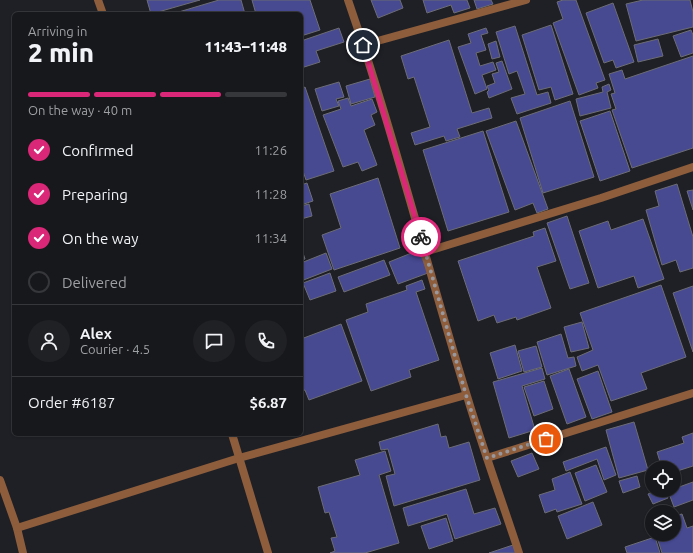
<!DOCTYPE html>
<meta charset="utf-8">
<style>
body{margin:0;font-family:Ubuntu,sans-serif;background:#202125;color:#f1f3f6;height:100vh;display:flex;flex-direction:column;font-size:15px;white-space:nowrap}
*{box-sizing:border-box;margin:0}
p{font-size:13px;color:#9ea0a3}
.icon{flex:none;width:22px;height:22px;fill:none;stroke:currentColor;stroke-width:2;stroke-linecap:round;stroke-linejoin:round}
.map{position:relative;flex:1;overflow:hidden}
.sheet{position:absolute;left:12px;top:12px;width:291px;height:424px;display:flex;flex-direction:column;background:#17181c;border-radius:6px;box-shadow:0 1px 3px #0004,0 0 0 1px #36373b}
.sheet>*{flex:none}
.buttons{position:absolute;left:645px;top:461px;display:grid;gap:8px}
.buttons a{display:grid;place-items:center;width:36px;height:36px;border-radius:50%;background:#17181c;box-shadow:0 1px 3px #0004,0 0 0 1px #36373b;font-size:20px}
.pin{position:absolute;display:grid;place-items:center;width:34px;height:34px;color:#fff;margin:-17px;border:2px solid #fff;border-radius:50%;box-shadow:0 1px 4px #0007}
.courier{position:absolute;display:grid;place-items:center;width:40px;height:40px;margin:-20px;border:3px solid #db2777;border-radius:50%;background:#fff;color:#222;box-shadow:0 1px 5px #0007}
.head em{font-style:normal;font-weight:800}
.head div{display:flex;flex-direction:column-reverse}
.head{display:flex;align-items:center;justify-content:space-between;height:68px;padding:0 16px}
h1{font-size:26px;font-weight:800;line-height:30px}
.bar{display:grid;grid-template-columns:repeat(4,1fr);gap:6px 4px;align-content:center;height:48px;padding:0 16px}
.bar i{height:5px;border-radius:3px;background:#36373b}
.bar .current{background:#db2777}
.bar p{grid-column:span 4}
.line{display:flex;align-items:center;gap:10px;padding:0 16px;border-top:1px solid #36373b}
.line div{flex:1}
.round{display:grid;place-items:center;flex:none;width:42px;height:42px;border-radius:21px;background:#202125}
ol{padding:0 16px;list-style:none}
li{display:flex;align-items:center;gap:12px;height:44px}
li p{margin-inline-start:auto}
li .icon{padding:4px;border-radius:50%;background:#db2777;color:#fff;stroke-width:4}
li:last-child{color:#9ea0a3}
li i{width:22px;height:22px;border:2px solid #36373b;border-radius:50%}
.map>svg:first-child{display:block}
.building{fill:#474991;stroke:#6c6d75}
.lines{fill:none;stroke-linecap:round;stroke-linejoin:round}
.minor{stroke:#8d5d3c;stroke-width:8}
.tertiary{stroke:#8d5d3c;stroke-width:8}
.done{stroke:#98989e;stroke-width:4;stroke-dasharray:0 7.2}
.route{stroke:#db2777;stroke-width:5}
</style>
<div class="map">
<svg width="693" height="553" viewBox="0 0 693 553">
<rect width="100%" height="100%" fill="#1f2026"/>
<!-- building -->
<g class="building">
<path d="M147 0H200L151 14Z"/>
<path d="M219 0H241L245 14H172Z"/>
<path d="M252 0H310L320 30 301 36V14H256Z"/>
<path d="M371 0H400L403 8 378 18Z"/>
<path d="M423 0H467L470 8 454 13 451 5 427 13Z"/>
<path d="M474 0H491L493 4 477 9Z"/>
<path d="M563 0H576L605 80 596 83 598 88 579 95 553 23 563 19 557 2Z"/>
<path d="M643 0H690L693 12V27L636 41 626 4Z"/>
<path d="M613 3 634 62 616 68 613 60 604 63 586 13Z"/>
<path d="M551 25 573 94 555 100 551 87 539 90 522 35Z"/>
<path d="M515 26 537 95 548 92 551 103 517 114 511 98 525 94 517 71 509 74 496 32Z"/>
<path d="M339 28 344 42 316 51 320 62 301 68V41Z"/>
<path d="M486 28 488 33 481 35 486 50 476 53 480 66 493 62 496 70 482 75 487 89 475 94 458 47 471 43 468 34Z"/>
<path d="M691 30 693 35V53L681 57 673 36Z"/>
<path d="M658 39 663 56 638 62 634 45Z"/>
<path d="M449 40 472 113 489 108 492 118 457 129 460 137 446 141 444 136 415 145 411 133 430 127 414 77 408 79 401 56Z"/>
<path d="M496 41 500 57 492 59 488 44Z"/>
<path d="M693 56V148L632 168 612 110 616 109 611 94 615 93 609 74 622 70 625 79Z"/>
<path d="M502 61 512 89 489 98 487 92 489 90 487 86 495 83 492 74 499 72 496 63Z"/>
<path d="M370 79 375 97 351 104 346 86Z"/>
<path d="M339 82 344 97 336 99 339 106 322 111 315 89Z"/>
<path d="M609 84 611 90 607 92 611 108 580 116 576 99 603 92 602 87Z"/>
<path d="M305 87 334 171 306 180 301 165V89Z"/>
<path d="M348 98 351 106 372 99 377 112 371 115 375 125 364 130 377 165 362 171 358 162 343 167 323 115 341 109 338 101Z"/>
<path d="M570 101 594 177 543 193 520 118Z"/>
<path d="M610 111 630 171 600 181 580 121Z"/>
<path d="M516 121 548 209 537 213 533 203 515 210 486 131Z"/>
<path d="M483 131 509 212 448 231 423 150Z"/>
<path d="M378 178 400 248 334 270 322 235 341 228 330 194Z"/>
<path d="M307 183 313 201 301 205V185Z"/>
<path d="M677 184 693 237V268L680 272 676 260 662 265 646 210 659 206 655 191Z"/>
<path d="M693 190V210L687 191Z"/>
<path d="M309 204 312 216 301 219V206Z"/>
<path d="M567 216 589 283 570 289 547 223Z"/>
<path d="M643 219 664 279 638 288 634 276 598 288 579 231 608 221 611 230Z"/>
<path d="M545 228 556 261 537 267 551 308 517 320 516 317 497 323 494 315 478 321 458 261 534 236 533 232Z"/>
<path d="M301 247 305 259 301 260Z"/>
<path d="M419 250 428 273 398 284 389 262Z"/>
<path d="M326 253 332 269 301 281V263Z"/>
<path d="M384 260 390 275 344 292 338 277Z"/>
<path d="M330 273 336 291 310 300 303 283Z"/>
<path d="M422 280 425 289 416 292 439 360 409 370 411 377 371 391 346 320 368 312 366 304 407 290 406 286Z"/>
<path d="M661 285 686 357 641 373 647 389 611 401 598 365 582 371 577 357 593 350 580 313Z"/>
<path d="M693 286V352L673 293Z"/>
<path d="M582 322 589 348 571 352 564 327Z"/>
<path d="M341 324 362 381 309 400 305 390 301 391V339Z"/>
<path d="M561 334 568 358 574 357 576 366 547 375 537 342Z"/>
<path d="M515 345 522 371 498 379 490 353Z"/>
<path d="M536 346 542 367 524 372 518 351Z"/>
<path d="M542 368 545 379 522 386 535 430 509 438 493 382Z"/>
<path d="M569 369 586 417 567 424 550 376Z"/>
<path d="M598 371 612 412 592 419 577 379Z"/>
<path d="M544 381 553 409 534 416 524 387Z"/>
<path d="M634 422 648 470 619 478 606 430Z"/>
<path d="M438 424 441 437 446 436 449 448 469 442 480 480 394 506 386 476 395 474 388 449 381 450 379 442Z"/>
<path d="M693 433V466L674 472V468H662L657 452 684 443 682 437Z"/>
<path d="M606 447 616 475 604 480 597 459 566 471 563 462Z"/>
<path d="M385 451 391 471 379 475 399 543 365 553H330L335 551 331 538 337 537 329 512 325 513 318 487 360 475 355 460Z"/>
<path d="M532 453 539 469 518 477 511 461Z"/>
<path d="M596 465 607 492 585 501 575 473Z"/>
<path d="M570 472 582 504 557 512 556 509 545 513 539 495 555 490 552 479Z"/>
<path d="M637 476 640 487 623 493 619 481Z"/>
<path d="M693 482V500L674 507 668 491Z"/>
<path d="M466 489 474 514 495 508 501 524 455 539 447 514 408 526 403 508Z"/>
<path d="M657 490H664L668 498 653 504 648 494Z"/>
<path d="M593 502 602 525 567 539 558 516Z"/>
<path d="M682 514 687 528 693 526V553H662L656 534H674V516Z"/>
<path d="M446 518 453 541 429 549 421 526Z"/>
<path d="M652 524V534L650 535 647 525Z"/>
<path d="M655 537 660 553H627L625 547Z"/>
<path d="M513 545 516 553H489Z"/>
</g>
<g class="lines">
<!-- minor -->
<g class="minor">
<path d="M348 0C393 130 426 264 467 396 483 449 502 501 519 553"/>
<path d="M363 45 526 0"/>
<path d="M425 252 601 198 693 167"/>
<path d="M487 458 693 393"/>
<path d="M0 480 17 528 23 553"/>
<path d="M17 528 239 458 466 395"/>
</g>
<!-- tertiary -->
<g class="tertiary">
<path d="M98 0 103 14"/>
<path d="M232 434 268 553"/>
</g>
</g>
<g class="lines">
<!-- done -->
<path class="done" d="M421 237 466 395 487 458 546 439"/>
<!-- route -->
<path class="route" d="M363 45 421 237"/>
</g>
</svg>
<div class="buttons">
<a><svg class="icon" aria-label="locate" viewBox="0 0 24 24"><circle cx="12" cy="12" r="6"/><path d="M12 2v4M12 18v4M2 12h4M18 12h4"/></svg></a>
<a><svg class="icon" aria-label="layers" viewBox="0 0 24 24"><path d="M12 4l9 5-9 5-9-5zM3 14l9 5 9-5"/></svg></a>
</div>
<div class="pin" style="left:546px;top:439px;background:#ea580c"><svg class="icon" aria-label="bag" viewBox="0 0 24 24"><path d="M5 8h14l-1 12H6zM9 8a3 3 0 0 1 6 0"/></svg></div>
<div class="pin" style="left:363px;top:45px;background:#1f2937"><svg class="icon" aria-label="home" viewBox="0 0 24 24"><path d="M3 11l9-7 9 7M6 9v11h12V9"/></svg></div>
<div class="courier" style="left:421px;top:237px"><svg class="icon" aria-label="bike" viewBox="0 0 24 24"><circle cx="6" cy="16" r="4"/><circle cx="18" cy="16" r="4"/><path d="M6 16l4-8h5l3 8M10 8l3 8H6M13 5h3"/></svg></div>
<section class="sheet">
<div class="head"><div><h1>2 min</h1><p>Arriving in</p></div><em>11:43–11:48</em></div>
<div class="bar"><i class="current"></i><i class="current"></i><i class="current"></i><i></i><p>On the way · 40 m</p></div>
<ol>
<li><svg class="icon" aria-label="check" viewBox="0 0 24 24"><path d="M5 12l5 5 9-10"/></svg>Confirmed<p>11:26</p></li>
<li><svg class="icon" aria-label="check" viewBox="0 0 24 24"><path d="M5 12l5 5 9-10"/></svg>Preparing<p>11:28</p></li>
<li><svg class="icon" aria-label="check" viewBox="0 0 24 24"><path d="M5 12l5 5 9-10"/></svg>On the way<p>11:34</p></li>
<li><i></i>Delivered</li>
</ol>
<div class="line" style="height:72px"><a class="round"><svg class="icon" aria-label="person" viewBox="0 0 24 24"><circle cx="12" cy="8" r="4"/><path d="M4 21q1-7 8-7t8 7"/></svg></a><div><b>Alex</b><p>Courier · 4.5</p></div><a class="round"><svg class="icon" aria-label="chat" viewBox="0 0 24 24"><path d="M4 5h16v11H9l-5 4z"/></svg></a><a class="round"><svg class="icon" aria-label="phone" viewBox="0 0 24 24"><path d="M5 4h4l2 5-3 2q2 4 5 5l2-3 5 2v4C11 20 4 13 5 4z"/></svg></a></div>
<div class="line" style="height:52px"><div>Order #6187</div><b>$6.87</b></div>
</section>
</div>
